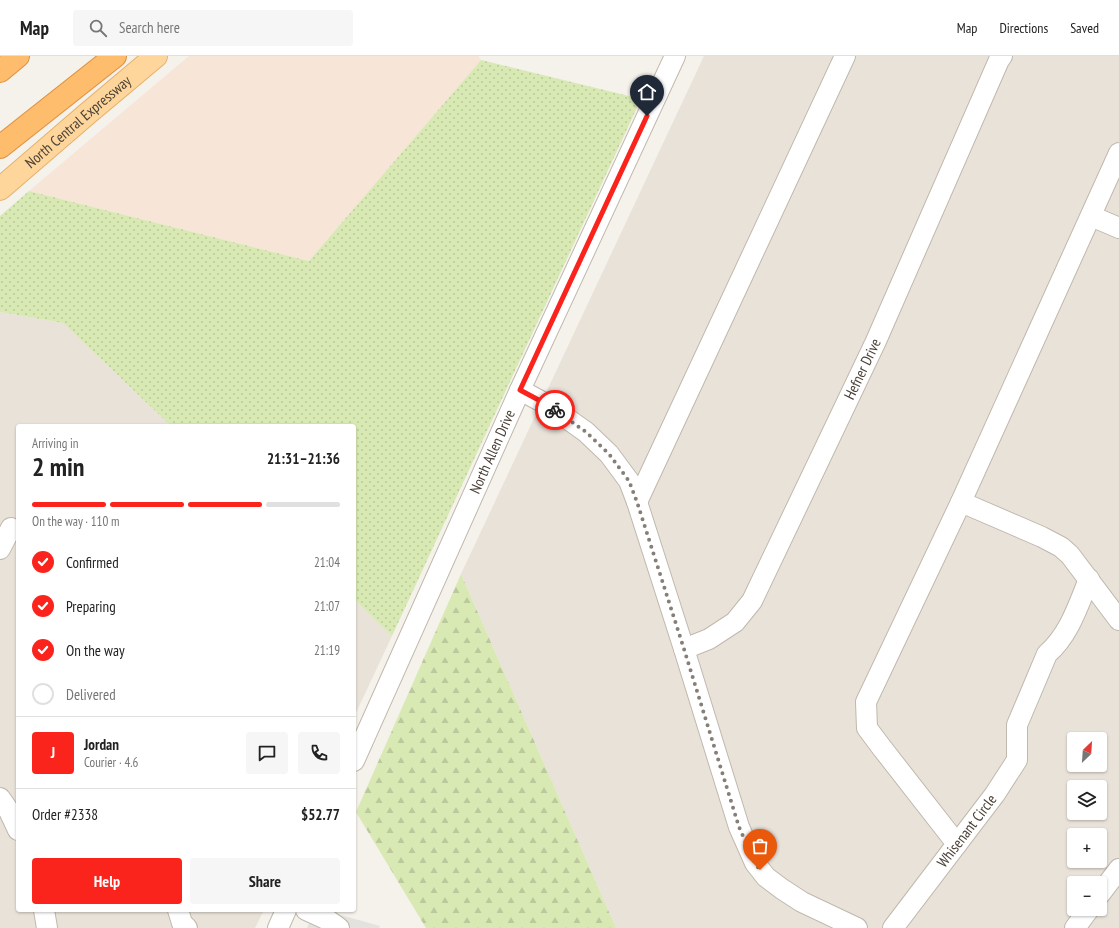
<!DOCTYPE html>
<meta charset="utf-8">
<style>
body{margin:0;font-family:"PT Sans Narrow",sans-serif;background:#f6f6f6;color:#222;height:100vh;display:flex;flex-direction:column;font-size:15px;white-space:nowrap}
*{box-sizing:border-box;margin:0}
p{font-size:13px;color:#767676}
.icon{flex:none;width:22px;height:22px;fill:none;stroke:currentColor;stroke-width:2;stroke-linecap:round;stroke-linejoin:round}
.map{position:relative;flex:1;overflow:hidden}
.side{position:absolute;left:16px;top:368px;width:340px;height:488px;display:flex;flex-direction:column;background:#fff;border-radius:4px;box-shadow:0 1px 3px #0004}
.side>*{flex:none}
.needle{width:26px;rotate:25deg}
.tools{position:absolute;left:1067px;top:676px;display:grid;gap:8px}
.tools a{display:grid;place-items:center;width:40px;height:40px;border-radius:4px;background:#fff;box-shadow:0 1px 3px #0004;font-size:20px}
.pin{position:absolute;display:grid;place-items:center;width:34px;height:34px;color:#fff;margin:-41px -17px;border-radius:50% 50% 50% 0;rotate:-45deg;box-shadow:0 0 4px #0007}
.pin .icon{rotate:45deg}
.courier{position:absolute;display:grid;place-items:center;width:40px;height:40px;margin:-20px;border:3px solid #fb241d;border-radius:50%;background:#fff;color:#222;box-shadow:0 1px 5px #0007}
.head em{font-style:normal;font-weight:700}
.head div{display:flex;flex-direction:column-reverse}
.head{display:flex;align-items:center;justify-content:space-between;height:68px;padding:0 16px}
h1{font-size:26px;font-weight:700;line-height:30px}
.bar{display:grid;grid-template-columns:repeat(4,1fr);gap:6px 4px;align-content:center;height:48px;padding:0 16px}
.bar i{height:5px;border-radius:3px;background:#e0e0e0}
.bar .active{background:#fb241d}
.bar p{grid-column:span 4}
.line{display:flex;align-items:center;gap:10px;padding:0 16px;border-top:1px solid #e0e0e0}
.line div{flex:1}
.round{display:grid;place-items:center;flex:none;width:42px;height:42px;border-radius:4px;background:#f6f6f6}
ol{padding:0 16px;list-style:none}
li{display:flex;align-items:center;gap:12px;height:44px}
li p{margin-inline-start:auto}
li .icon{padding:4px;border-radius:50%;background:#fb241d;color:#fff;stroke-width:4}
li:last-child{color:#767676}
li i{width:22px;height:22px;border:2px solid #e0e0e0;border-radius:50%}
.button{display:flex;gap:8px;margin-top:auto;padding:8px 16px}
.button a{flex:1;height:46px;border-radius:4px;background:#fb241d;color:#fff;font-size:16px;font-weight:700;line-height:46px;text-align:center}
.button a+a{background:#f6f6f6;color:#222}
header{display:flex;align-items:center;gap:24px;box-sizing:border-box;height:56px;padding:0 20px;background:#fff;border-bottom:1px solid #e0e0e0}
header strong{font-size:19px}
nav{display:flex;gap:22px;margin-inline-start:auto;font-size:14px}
.search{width:280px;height:36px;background:#f6f6f6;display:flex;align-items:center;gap:10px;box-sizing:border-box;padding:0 14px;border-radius:4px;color:#767676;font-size:15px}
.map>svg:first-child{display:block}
.residential{fill:#e9e2d9;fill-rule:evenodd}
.commercial{fill:#f7e5d7}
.grass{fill:url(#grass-dots)}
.forest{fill:url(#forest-firs)}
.parking{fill:#e4e2df}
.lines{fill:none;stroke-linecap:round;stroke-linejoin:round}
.minor-casing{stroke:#c1b8ad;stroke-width:22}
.major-casing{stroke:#e5b16a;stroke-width:24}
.highway-casing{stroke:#df8f3c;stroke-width:24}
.minor{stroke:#fff;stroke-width:20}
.major{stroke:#fed69b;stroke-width:22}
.highway{stroke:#febc6d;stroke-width:22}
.done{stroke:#867f77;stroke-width:4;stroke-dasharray:0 7.2}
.route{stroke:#fb241d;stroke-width:5}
.labels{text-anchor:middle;stroke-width:3.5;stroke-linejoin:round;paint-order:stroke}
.street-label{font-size:15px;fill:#4a4138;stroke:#fff}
</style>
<header>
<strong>Map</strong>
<div class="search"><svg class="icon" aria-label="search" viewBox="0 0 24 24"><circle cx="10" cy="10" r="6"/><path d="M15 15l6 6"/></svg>Search here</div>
<nav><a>Map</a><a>Directions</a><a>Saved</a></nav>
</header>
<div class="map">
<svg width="1119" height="872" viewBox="0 0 1119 872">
<defs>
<pattern id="grass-dots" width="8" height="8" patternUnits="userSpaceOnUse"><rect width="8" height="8" fill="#d8e9b4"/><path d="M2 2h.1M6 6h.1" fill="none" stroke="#bbc99c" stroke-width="1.8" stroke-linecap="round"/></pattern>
<pattern id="forest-firs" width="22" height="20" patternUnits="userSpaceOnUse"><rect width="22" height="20" fill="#d8e9b4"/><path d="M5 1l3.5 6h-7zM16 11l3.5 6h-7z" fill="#bbc99c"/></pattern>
</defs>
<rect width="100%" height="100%" fill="#f5f1eb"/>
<!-- residential -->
<g class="residential">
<path d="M704 0H1119V872H616L461 518ZM1074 683H1100V709H1074ZM1074 731H1100V757H1074ZM1074 779H1100V805H1074ZM1074 827H1100V853H1074Z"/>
<path d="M0 256 63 267 171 370H18V854H264L255 872H0Z"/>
<path d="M354 543 392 580 354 661Z"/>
</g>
<!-- commercial -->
<path class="commercial" d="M189 0H478L481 4 309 205 29 135Z"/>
<!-- grass -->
<path class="grass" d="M481 4 641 43 392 580 354 543V370H171L63 267 0 256V160L29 135 309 205Z"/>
<!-- forest -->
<path class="forest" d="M461 518 616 872H426L356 756Z"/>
<!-- parking -->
<path class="parking" d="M315 854H330L337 858 380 870 379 872H307Z"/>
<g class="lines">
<defs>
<g id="minor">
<path d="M1091 160 1119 172"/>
<path d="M520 334 548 349 586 376 609 398 629 425 637 446 684 593 739 771 755 807 766 821 782 833 802 846 857 872"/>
<path d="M637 446 845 0"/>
<path d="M961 446 1042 481 1061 491 1070 499 1119 564"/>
<path d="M0 493 11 472"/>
<path id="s1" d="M684 593 709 583 735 566 752 545 876 285 999 4 1002 0"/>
<path id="s2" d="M354 705 520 334 675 0"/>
<path d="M0 742 9 755 18 774"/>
<path d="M957 788 882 692 867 672 866 646 961 446 1119 97"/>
<path d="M1100 838 1119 813"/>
<path d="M44 854 47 872"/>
<path d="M178 854 182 867 187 872"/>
<path d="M306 854 328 864 339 872"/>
<path d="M278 872 286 854"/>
<path id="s3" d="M893 872 995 738 1017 704V669L1047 598C1069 579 1078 550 1089 523"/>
<path d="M1075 872 1089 853"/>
</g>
<g id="major">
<path id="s4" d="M0 133 87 58 156 0"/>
</g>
<g id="highway">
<path d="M0 15 18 0"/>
<path d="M0 91 115 0"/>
</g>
</defs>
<!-- minor casing -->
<use href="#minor" class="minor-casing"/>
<!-- major casing -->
<use href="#major" class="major-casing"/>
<!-- highway casing -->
<use href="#highway" class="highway-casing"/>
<!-- minor -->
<use href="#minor" class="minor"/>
<!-- major -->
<use href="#major" class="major"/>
<!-- highway -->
<use href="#highway" class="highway"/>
</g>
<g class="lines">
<!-- done -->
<path class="done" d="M555 354 586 376 609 398 629 425 637 446 684 593 739 771 755 807 760 814"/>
<!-- route -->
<path class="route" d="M555 354 548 349 520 334 647 60"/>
</g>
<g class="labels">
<!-- street labels -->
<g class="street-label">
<text dy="5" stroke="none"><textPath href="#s4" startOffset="103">North Central Expressway</textPath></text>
<text dy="5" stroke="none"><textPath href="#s1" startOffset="342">Hefner Drive</textPath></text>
<text dy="5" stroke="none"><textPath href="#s2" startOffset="339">North Allen Drive</textPath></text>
<text dy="5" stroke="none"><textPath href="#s3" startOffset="122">Whisenant Circle</textPath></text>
</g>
</g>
</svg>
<div class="tools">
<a><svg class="needle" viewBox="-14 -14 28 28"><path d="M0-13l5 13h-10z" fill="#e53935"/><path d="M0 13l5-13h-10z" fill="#767676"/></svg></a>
<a><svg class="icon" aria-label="layers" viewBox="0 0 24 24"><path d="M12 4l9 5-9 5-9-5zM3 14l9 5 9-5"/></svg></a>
<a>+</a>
<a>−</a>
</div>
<div class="pin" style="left:760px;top:814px;background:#ea580c"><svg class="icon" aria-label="bag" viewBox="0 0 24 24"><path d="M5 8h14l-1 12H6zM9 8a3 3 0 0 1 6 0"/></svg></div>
<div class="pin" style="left:647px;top:60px;background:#1f2937"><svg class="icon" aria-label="home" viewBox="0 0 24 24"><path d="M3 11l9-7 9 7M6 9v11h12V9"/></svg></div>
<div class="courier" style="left:555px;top:354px"><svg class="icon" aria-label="bike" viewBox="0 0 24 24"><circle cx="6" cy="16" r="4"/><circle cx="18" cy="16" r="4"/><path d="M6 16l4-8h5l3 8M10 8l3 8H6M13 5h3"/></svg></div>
<section class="side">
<div class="head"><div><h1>2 min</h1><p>Arriving in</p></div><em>21:31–21:36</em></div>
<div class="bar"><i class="active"></i><i class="active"></i><i class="active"></i><i></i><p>On the way · 110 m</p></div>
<ol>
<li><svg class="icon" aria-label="check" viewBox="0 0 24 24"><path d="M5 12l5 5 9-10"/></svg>Confirmed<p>21:04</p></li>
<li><svg class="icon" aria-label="check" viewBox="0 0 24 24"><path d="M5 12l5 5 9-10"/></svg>Preparing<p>21:07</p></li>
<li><svg class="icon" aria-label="check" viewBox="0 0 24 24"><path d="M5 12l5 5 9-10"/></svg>On the way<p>21:19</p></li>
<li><i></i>Delivered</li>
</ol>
<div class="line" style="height:72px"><b class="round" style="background:#fb241d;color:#fff">J</b><div><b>Jordan</b><p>Courier · 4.6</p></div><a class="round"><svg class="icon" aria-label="chat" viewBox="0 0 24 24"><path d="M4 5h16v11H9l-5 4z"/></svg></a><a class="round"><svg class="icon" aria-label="phone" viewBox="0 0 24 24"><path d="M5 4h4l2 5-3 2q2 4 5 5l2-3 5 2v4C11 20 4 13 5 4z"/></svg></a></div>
<div class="line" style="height:52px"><div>Order #2338</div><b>$52.77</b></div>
<div class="button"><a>Help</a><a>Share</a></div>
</section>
</div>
